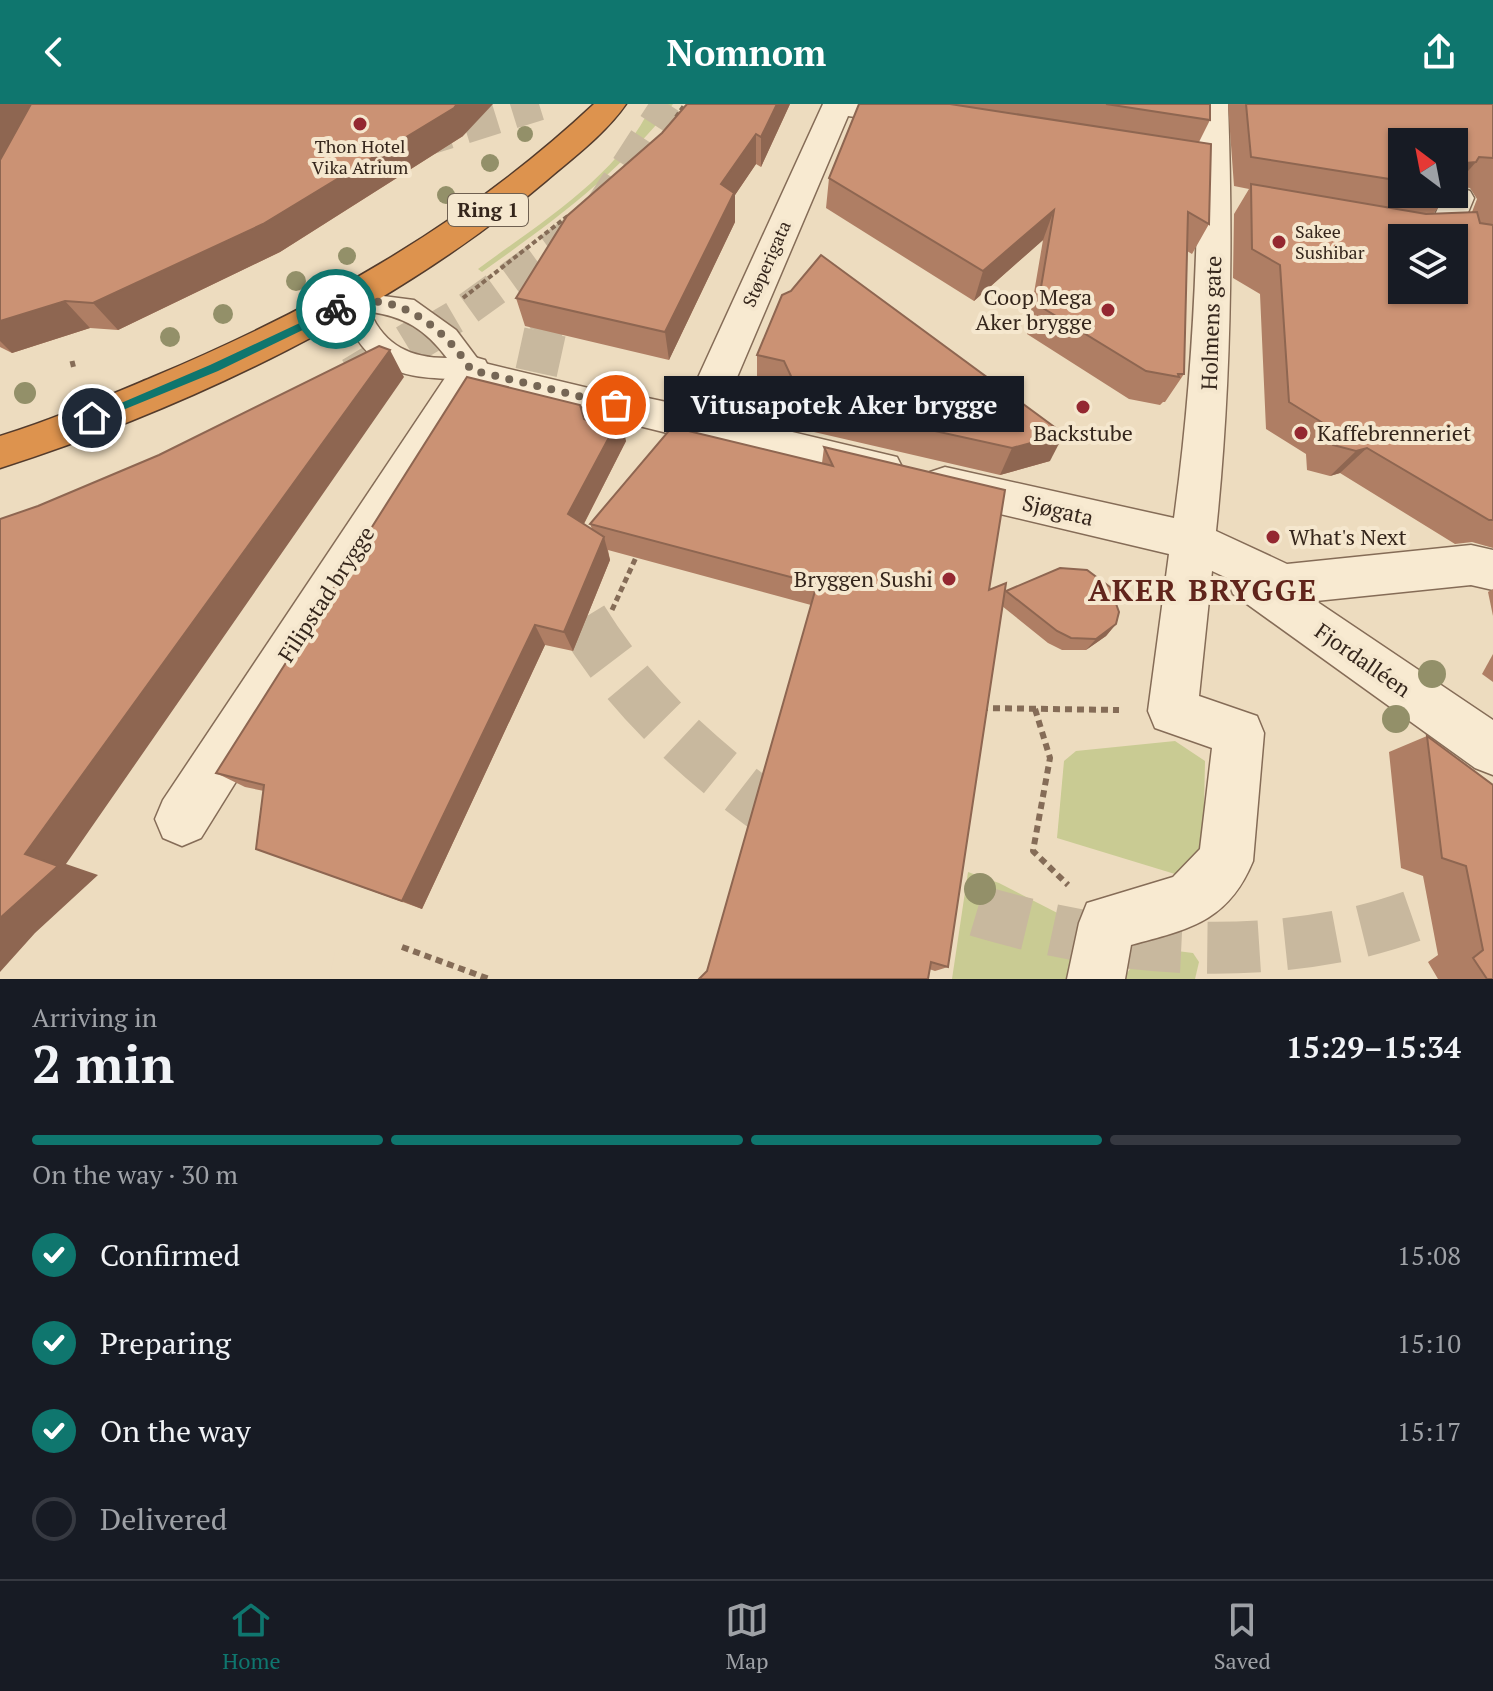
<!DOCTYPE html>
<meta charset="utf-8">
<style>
body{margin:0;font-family:"PT Serif",serif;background:#20242c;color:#f1f3f6;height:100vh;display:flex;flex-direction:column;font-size:30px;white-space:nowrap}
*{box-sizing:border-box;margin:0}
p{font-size:26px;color:#9ea1a6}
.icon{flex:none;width:44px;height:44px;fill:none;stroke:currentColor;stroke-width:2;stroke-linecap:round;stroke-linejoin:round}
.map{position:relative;height:875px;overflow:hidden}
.panel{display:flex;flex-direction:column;background:#171b24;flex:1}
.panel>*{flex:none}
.needle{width:52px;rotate:328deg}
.buttons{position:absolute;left:1388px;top:24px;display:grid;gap:16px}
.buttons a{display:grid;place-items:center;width:80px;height:80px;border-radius:0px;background:#171b24;box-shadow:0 2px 6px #0004;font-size:40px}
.pin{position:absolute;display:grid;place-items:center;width:68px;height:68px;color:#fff;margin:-34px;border:4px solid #fff;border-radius:50%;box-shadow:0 2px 8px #0007}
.courier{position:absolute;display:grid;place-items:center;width:80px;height:80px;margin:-40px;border:6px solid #0f766e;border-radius:50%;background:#fff;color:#222;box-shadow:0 2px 10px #0007}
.bubble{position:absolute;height:56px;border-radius:0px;background:#171b24;box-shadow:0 2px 6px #0004;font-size:26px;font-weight:800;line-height:56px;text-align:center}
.headline em{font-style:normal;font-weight:800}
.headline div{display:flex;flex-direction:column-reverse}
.headline{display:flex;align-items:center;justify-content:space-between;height:136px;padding:0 32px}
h1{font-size:52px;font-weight:800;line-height:60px}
.bar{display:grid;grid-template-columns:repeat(4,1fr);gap:12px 8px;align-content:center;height:96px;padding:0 32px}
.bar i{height:10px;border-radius:6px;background:#363941}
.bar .on{background:#0f766e}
.bar p{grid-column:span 4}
ol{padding:0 32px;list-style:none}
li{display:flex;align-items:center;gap:24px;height:88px}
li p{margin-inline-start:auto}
li .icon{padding:8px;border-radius:50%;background:#0f766e;color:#fff;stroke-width:4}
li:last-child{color:#9ea1a6}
li i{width:44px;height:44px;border:4px solid #363941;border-radius:50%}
header{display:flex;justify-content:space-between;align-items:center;height:104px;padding:0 32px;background:#0f766e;color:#fff;font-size:36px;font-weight:800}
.tabs{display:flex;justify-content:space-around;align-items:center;height:112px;border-top:2px solid #363941;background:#171b24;font-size:22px;color:#9ea1a6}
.tabs a{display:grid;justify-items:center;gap:4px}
.tabs .on{color:#0f766e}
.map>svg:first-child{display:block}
.green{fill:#c9cb93}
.pier{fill:#eddcbf}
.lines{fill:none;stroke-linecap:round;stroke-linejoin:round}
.highway-tunnel-far2{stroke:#c8b89e;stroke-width:33;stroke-dasharray:33 17;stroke-linecap:butt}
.highway-tunnel-far1{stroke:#c8b89e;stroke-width:42;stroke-dasharray:42 21;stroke-linecap:butt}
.highway-tunnel{stroke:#c8b89e;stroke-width:52;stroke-dasharray:52 26;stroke-linecap:butt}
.lane-casing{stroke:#856c57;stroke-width:3}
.street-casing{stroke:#856c57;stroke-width:3}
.highway-casing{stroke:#533b2c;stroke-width:3}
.path-far2{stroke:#856c57;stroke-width:4;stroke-dasharray:5 3;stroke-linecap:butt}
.path-far1{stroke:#856c57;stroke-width:5;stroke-dasharray:6 4;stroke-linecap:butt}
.path{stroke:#856c57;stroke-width:6;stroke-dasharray:7 5;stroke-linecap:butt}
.lane{fill:#f8ead1;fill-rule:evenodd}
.street{fill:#f8ead1;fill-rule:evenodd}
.highway{fill:#dd934e;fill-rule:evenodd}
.tree{fill:#939069}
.wall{fill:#af7e64;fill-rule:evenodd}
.shaded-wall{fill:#8e6651}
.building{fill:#cb9274;stroke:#8e6651;stroke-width:2;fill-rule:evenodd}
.route{fill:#0f766e}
.done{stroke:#756655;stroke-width:8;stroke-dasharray:0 14.4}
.poi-dot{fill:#942831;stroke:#f5e7ce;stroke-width:3}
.labels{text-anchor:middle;stroke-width:8;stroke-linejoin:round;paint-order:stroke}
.far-poi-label{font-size:18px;fill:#35261c;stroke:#f5e7ce}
.far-street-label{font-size:18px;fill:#35261c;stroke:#f5e7ce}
.shield{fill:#f5e7ce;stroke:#6f6051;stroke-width:2}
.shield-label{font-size:20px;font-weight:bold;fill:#35261c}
.poi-label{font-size:22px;fill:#35261c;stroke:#f5e7ce;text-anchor:end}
.street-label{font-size:22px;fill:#35261c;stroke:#f5e7ce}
.district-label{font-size:30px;font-weight:bold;letter-spacing:2px;fill:#61251c;stroke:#f5e7ce}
</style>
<header><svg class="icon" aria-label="back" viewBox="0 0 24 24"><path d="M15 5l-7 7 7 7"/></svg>Nomnom<svg class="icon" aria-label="share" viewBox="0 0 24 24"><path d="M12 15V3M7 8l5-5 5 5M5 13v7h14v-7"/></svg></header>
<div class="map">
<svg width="1493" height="875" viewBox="0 0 1493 875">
<rect width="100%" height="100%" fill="#eddcbf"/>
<!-- green -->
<g class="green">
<path d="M652 0H673C622 67 550 120 482 168L478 165C540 119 620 71 652 0Z"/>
<path d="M1175 637 1205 657 1203 750 1188 774 1057 734 1064 657 1076 647Z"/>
<path d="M968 768 999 779 1071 816 1077 824 1075 875H952Z"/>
<path d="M1145 843 1193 849 1199 858 1195 875H1123Z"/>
</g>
<!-- pier -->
<path class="pier" d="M335 848 391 865 429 875H329Z"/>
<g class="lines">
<!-- highway-tunnel-far2 -->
<g class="highway-tunnel-far2">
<path d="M417 38 539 0"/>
<path d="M600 105 668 0"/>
<path d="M426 230 462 209 588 118"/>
<path d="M545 230 567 170"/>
</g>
<!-- highway-tunnel-far1 -->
<g class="highway-tunnel-far1">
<path d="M353 274 429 228"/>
<path d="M529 331 536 269 545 228"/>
<path d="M558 464 584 517"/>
</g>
<!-- highway-tunnel -->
<g class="highway-tunnel">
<path d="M582 515C637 605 717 672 803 730"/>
<path d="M903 782C1047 835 1197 862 1350 830 1400 819 1446 800 1493 780"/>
</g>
<defs>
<path id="lane" d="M352 188 414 196 456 226 480 258 643 297 653 300 657 308 653 316 643 319C587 304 531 288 475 278 444 272 413 278 384 261 360 247 348 222 339 197L343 190ZM370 208C404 212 426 226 447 254 411 254 385 242 370 208Z"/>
<g id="street">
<path d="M823 0H891L929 7 933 13 929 19 918 22 848 12 721 311 897 353 903 365 897 377 882 382 643 323 629 319 623 308 629 297 643 293 685 302Z"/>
<path d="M1198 0H1228C1233 143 1231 285 1216 427L1287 460 1471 441 1493 446V486L1471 481 1316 497 1493 616V671L1475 664 1233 490 1227 474 1212 467 1199 592 1257 612 1264 629 1253 757C1228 818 1189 825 1131 841L1125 875H1067L1079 819 1087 799 1173 773 1200 745 1212 644 1155 624 1148 607 1169 450 945 397 930 392 924 380 930 368 945 363 1174 414C1193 277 1199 138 1198 0Z"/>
<path d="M1458 83 1470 87 1474 94 1454 142V134H1425L1444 90H1454V85Z"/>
<path d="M471 252 485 256 490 266 485 276 201 734 182 742 163 734 155 715 163 696 457 256Z"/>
</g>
<path id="highway" d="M594 0H626C606 29 574 53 547 76 393 206 191 303 0 364V332C52 316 103 294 153 273 315 205 465 121 594 0Z"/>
</defs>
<!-- lane casing -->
<use href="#lane" class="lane-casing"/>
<!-- street casing -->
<use href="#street" class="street-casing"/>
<!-- highway casing -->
<use href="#highway" class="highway-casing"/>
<!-- path-far2 -->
<g class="path-far2">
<path d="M676 13 685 0"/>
<path d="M463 194 569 111"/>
</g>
<!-- path-far1 -->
<g class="path-far1">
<path d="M72 257 74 265"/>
<path d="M612 506 638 449"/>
</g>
<!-- path -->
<g class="path">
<path d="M981 604 1119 606"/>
<path d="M1035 605 1050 654 1033 747 1068 781"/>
<path d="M402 843 489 875"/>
</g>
<!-- lane -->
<use href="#lane" class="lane"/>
<!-- street -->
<use href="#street" class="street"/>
<!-- highway -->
<use href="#highway" class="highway"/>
</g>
<!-- trees -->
<g class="tree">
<circle cx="525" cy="30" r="8"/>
<circle cx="490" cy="59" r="9"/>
<circle cx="446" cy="91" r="9"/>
<circle cx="347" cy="152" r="9"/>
<circle cx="296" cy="177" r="10"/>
<circle cx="223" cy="210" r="10"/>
<circle cx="170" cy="233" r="10"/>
<circle cx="25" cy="289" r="11"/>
<circle cx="1432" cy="570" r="14"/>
<circle cx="1396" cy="615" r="14"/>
<circle cx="980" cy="785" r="16"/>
</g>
<!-- wall -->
<g class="wall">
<path d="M0 0 463 32 280 148 118 226 90 224 12 249 0 243Z"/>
<path d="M790 0 761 63 756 60 735 91V118L669 256 525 222 516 194 662 29Z"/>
<path d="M859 0H1210V16L1199 38 1209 120 1192 150 1187 147 1184 270 1165 298H1163L1160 301 1129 295 1027 230 1043 136 974 197 826 104 829 74Z"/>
<path d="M1228 0H1493V444L1472 438 1455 440 1340 369 1330 372 1307 366 1306 350 1266 325 1260 190 1233 174 1234 110 1249 85 1234 82ZM1402 38 1455 82 1470 84 1477 95 1472 108 1433 110 1450 90H1402Z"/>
<path d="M782 191 1050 357 1000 371 801 325 783 286 757 280V251Z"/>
<path d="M584 315 626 337 584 420 592 425 590 420 822 359 824 343 989 486 1004 489 1006 487 1116 520 1106 532 1086 546H1062L1048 539 1002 502 948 863 935 867 929 865 707 867 811 501 608 446 610 456 573 547 545 541 422 805 256 745 264 687 245 683 216 669Z"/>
<path d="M1493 485V512L1488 488Z"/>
<path d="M1493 550V578L1482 570Z"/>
<path d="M1427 632 1493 681V875H1438L1428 858 1438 851 1423 772 1401 764 1389 648Z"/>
</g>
<!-- shaded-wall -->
<g class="shaded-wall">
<path d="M0 0H31L0 58Z"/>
<path d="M457 0H493L463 32 280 148 118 226 93 199Z"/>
<path d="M777 0H790L761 63V33Z"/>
<path d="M756 30V60L735 91V118L669 256 665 228 721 80Z"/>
<path d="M1476 58 1454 83 1466 59Z"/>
<path d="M1054 106 1043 136 974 197 983 167Z"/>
<path d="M65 197 90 224 12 249 0 237V217Z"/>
<path d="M390 246 404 273 66 760 98 771 35 829 0 868V814L25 750Z"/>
<path d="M621 311 626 337 577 433 568 410Z"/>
<path d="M1064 330 1050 357 1000 371 1012 344Z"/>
<path d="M1367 344 1340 369 1330 372 1356 347Z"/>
<path d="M604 433 610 456 573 547 564 528Z"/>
<path d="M1116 520 1106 532 1086 546 1096 535Z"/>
<path d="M535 521 545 541 422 805 402 797Z"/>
</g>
<!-- building -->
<g class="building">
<path d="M31 0H457L454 4 263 120 93 199 65 197 0 217V56Z"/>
<path d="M687 0H777L761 33 756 30 721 80 734 89 665 228 516 194 567 112 662 29Z"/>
<path d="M859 0H950L1211 40 1209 120 1188 108 1184 270H1178L1179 273 1146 267 1038 201 1054 106 983 167 829 74Z"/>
<path d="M1106 0H1210V16Z"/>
<path d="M1246 0H1493V54L1479 53 1476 58 1466 59 1454 85V38H1402V77L1251 53Z"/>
<path d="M1251 80 1426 110 1477 108 1480 119 1493 121V416H1489L1367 344 1356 347 1333 341 1331 324 1289 298 1280 161 1252 145ZM1402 134H1454V186H1402Z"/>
<path d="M821 151 1064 330 1012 344 803 298 784 257 757 251 782 191 791 187Z"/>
<path d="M379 242 390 246 25 750 58 762 0 814V415L38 402 159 351Z"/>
<path d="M467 273 580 301 584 315 595 320 608 316 613 309 621 311 568 410 604 433 564 528 535 521 402 797 256 745 264 681 216 669Z"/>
<path d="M672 323 833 362 824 343 1005 386 989 486 1006 479 948 863 931 858 928 875H699L707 867 817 480 590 420Z"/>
<path d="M1060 464 1087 466 1110 483 1119 508 1116 520 1096 535 1071 534 1057 527 1006 487Z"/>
<path d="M1427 632 1493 681V875H1487L1473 854 1483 846 1466 762 1442 754Z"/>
</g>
<!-- route -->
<path class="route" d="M336 202 340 208 218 267 96 317 86 314 210 261Z"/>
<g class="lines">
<!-- done -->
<path class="done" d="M336 205C388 179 444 222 471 266L616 301"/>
</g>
<!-- markers -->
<g class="poi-dot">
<circle cx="360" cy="20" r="8"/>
<circle cx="1279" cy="138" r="8"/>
<circle cx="1108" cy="206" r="8"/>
<circle cx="1083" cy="303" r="8"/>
<circle cx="1301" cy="329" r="8"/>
<circle cx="1273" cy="433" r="8"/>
<circle cx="949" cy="475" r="8"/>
</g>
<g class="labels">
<!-- far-poi labels -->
<g class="far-poi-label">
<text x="360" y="49">Thon Hotel<tspan x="360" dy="21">Vika Atrium</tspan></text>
<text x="1295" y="134" text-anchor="start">Sakee<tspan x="1295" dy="21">Sushibar</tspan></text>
</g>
<!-- far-street labels -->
<g class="far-street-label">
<text transform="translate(767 160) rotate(-66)" y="6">Støperigata</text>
</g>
<!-- shield labels -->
<rect class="shield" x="448" y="90" width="80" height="32" rx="6"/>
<g class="shield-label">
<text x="488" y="113">Ring 1</text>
</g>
<!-- poi labels -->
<g class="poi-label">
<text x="1092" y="201">Coop Mega<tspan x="1092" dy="25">Aker brygge</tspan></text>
<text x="1083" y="337" text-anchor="middle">Backstube</text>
<text x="1317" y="337" text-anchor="start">Kaffebrenneriet</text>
<text x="1289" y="441" text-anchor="start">What's Next</text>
<text x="933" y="483">Bryggen Sushi</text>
</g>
<!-- street labels -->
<g class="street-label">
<text transform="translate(1211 219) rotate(-88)" y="8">Holmens gate</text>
<text transform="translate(1058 406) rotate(13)" y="8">Sjøgata</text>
<text transform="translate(326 490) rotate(-57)" y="8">Filipstad brygge</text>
<text transform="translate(1363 556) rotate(35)" y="8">Fjordalléen</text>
</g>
<!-- district labels -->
<g class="district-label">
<text x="1203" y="497">AKER BRYGGE</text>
</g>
</g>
</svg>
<div class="buttons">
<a><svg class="needle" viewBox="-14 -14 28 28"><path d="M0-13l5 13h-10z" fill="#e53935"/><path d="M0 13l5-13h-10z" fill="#9ea1a6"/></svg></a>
<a><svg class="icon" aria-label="layers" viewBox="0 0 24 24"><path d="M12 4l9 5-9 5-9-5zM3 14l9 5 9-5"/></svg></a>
</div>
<div class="pin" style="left:616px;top:301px;background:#ea580c"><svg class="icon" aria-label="bag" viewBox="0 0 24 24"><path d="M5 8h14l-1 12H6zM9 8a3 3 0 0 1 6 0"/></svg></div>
<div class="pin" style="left:92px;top:314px;background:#1f2937"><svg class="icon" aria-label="home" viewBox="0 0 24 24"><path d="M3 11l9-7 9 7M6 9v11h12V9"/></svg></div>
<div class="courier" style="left:336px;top:205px"><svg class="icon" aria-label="bike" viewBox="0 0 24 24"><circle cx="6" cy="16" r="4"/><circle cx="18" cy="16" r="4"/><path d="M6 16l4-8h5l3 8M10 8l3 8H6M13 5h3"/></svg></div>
<div class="bubble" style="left:664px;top:272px;width:360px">Vitusapotek Aker brygge</div>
</div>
<section class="panel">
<div class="headline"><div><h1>2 min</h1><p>Arriving in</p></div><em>15:29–15:34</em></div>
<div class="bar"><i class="on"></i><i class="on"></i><i class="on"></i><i></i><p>On the way · 30 m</p></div>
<ol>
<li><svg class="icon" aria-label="check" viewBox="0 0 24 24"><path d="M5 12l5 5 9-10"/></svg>Confirmed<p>15:08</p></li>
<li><svg class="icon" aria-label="check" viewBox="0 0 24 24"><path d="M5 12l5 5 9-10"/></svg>Preparing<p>15:10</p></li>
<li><svg class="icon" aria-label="check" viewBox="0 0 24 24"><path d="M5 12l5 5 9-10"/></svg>On the way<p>15:17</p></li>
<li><i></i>Delivered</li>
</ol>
</section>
<nav class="tabs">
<a class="on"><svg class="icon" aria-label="home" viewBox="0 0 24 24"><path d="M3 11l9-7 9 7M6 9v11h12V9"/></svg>Home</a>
<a><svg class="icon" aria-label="map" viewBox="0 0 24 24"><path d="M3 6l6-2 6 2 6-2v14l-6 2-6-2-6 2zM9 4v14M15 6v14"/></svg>Map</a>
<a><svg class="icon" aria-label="saved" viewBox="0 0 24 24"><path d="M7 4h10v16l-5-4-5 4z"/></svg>Saved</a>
</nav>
